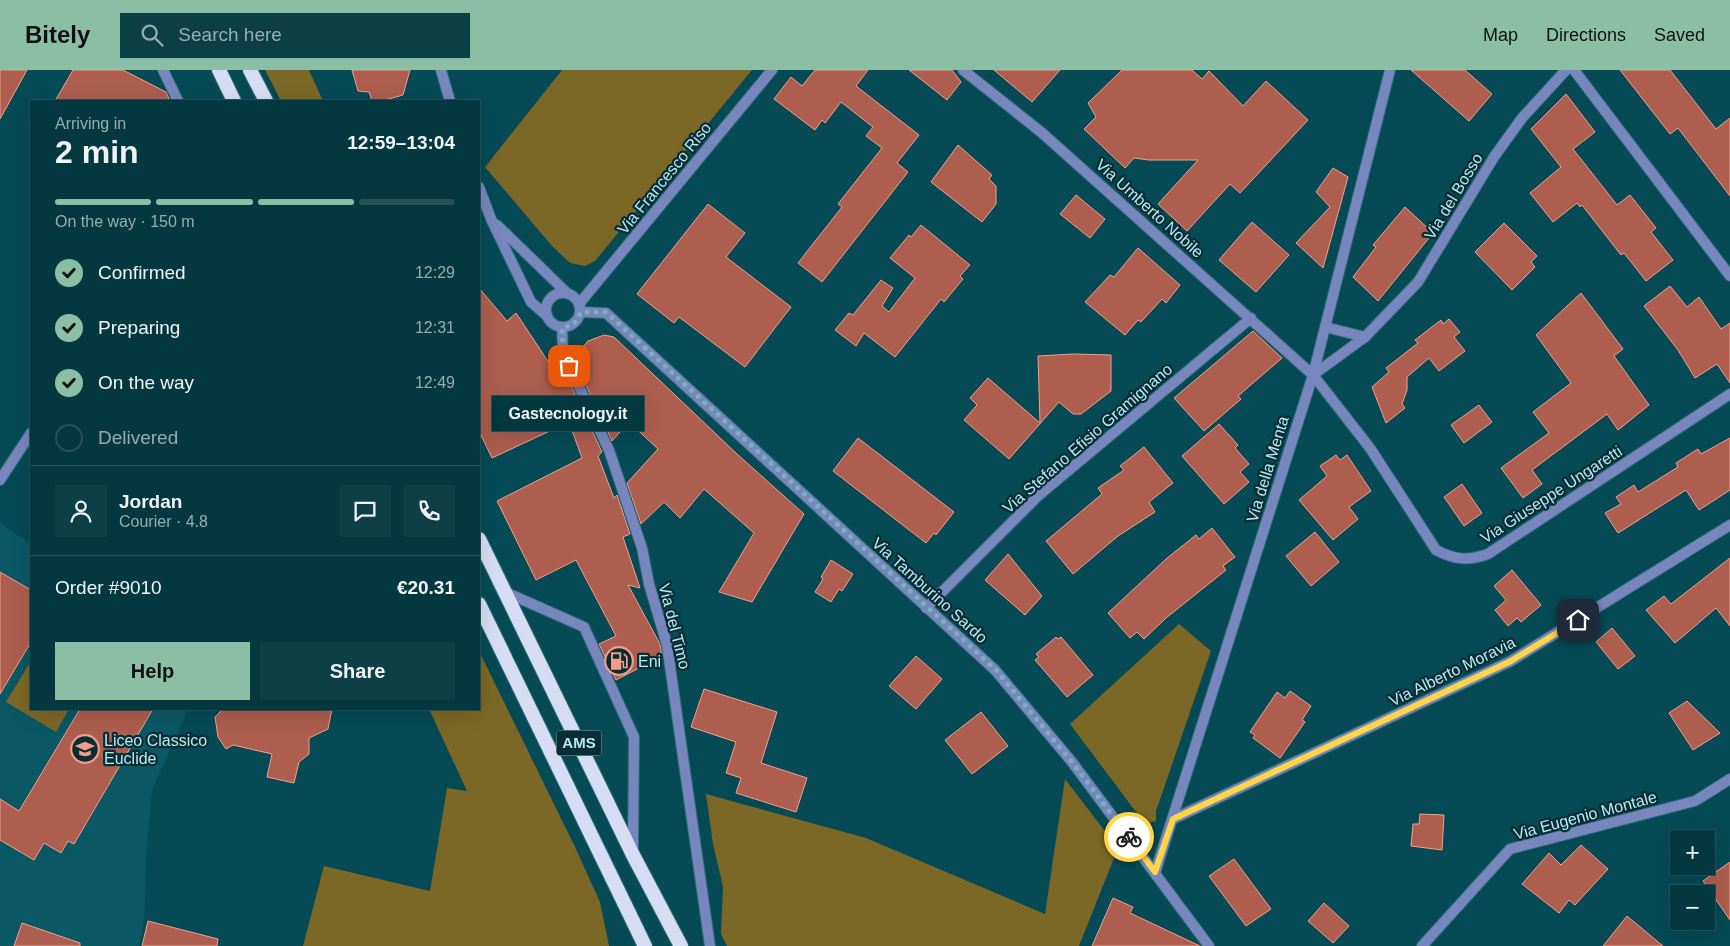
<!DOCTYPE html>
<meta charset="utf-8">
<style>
body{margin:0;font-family:Helvetica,sans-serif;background:#0d3f47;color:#f1f3f6;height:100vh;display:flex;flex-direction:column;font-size:19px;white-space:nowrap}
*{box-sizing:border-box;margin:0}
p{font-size:16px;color:#97acb1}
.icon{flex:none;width:28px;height:28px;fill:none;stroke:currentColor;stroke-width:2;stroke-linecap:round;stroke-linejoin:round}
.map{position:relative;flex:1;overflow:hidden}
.sheet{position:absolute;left:30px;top:30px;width:450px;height:610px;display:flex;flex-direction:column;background:#043840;border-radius:0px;box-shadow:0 5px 20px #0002,0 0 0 1px #255259}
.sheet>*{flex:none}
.tools{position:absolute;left:1670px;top:760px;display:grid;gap:10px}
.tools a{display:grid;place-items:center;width:45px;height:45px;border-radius:0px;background:#043840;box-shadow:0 5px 20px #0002,0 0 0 1px #255259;font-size:25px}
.pin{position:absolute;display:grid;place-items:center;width:42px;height:42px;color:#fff;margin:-21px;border-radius:10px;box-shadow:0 2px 8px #0006}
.courier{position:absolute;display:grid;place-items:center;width:50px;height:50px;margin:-25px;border:4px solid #ffd54a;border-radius:50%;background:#fff;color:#222;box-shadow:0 1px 6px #0007}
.bubble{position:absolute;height:35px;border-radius:0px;background:#043840;box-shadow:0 5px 20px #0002,0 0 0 1px #255259;font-size:16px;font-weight:600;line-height:35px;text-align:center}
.summary em{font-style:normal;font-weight:600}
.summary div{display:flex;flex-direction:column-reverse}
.summary{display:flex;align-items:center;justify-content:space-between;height:85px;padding:0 25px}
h1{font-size:32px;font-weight:600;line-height:38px}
.bar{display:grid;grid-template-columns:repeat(4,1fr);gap:8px 5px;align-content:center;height:60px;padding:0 25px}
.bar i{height:6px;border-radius:4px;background:#255259}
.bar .current{background:#8abfa5}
.bar p{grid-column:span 4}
.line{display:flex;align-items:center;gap:12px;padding:0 25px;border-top:1px solid #255259}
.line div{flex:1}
.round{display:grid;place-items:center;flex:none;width:52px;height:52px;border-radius:0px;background:#0d3f47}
ol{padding:0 25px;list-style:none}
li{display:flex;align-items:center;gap:15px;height:55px}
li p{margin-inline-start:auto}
li .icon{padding:5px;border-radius:50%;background:#8abfa5;color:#111;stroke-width:4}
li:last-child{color:#97acb1}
li i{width:28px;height:28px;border:2px solid #255259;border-radius:50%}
.cta{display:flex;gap:10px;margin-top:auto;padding:10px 25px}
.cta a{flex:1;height:58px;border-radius:0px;background:#8abfa5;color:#111;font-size:20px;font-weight:600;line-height:58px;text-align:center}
.cta a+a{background:#0d3f47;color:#f1f3f6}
header{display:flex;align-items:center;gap:30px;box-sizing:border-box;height:70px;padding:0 25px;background:#8abfa5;color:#111}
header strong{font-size:24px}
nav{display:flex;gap:28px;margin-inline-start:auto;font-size:18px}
.search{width:350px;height:45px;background:#0d3f47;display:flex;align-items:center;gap:12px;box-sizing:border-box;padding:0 18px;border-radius:0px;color:#97acb1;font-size:19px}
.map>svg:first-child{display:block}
.built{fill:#0b5865}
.green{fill:#7c6826}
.building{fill:#ad5e4e;stroke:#f59f8d}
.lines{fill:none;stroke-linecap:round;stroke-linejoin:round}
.service-casing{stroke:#296a75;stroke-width:12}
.minor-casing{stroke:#296a75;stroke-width:12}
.tertiary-casing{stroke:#296a75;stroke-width:12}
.trunk-casing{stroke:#296a75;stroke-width:16}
.service{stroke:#7886be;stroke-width:10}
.minor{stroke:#7886be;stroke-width:10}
.tertiary{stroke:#7886be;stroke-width:10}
.trunk{stroke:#d6dcf3;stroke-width:14}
.done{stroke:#79b2bd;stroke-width:5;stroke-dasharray:0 9}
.route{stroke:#ffd54a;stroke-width:6}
.labels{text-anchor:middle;stroke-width:4.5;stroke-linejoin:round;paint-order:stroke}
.shield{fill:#082d34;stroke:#83b1bb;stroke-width:1}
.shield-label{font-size:15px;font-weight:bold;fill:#b8eaf5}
.street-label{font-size:16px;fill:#b8eaf5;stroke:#082d34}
.poi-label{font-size:16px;fill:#b8eaf5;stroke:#082d34;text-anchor:start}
</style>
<header>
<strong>Bitely</strong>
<div class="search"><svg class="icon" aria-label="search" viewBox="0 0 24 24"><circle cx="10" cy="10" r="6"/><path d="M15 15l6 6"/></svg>Search here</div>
<nav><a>Map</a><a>Directions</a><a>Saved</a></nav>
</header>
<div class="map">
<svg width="1730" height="876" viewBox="0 0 1730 876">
<rect width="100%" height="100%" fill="#054a55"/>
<!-- built -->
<path class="built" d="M0 453 31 474V639H188L152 720 146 786 144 852 139 876H0Z"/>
<!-- green -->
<g class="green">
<path d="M265 0H309L323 31H281Z"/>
<path d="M562 0H752L595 191 585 196 570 193 552 176 485 97Z"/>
<path d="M1179 554 1211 581 1156 741V751L1145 754 1070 654Z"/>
<path d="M479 581 575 777 600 832 609 876H303L324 796 430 821 447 718 467 721 429 639H479Z"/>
<path d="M31 591V639H69L56 662 6 632Z"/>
<path d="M1065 709 1118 778 1079 876H727L721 864 723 817 713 774 706 724 866 768 1045 844Z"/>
</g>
<!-- building -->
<g class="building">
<path d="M0 0H27L0 49Z"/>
<path d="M73 0H123L166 22 170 31H55Z"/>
<path d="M352 0H410L403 25 382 31H372L369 22 358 21Z"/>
<path d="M815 0H868L856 16 919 65 897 93 908 102 822 212 798 193 842 137 838 134 882 78 866 66 873 57 841 32 825 53 822 50 815 60 774 29 791 7 802 16Z"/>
<path d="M909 0H952L961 12 947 30Z"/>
<path d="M994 0H1060L1032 32Z"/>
<path d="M1122 0H1192L1202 9 1209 1 1243 36 1266 11 1308 50 1240 123 1230 114 1187 161 1158 134 1198 90H1149L1134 88 1125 98 1084 59 1096 47 1088 33Z"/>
<path d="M1411 0H1465L1492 24 1469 51Z"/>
<path d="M1620 0H1670L1716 59 1730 48V126L1678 58 1670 64Z"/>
<path d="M1566 24 1595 62 1573 79 1617 135 1630 125 1656 158 1651 162 1673 190 1646 211 1624 183 1621 185 1582 135 1580 137 1577 133 1553 152 1530 123 1561 97 1531 59Z"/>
<path d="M958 75 992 105 989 109 996 116V134L982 152 931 112Z"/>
<path d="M1333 98 1348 107 1323 198 1296 173 1330 137 1316 122Z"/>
<path d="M1076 125 1105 149 1090 168 1060 144Z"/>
<path d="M708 134 745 163 726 187 791 237 745 297 679 247 674 253 637 224Z"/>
<path d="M1405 137 1433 163 1378 231 1353 207 1376 177 1373 175Z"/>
<path d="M1252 152 1289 185 1256 222 1219 190Z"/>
<path d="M1504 153 1537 186 1531 192 1535 197 1512 220 1475 182Z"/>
<path d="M921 155 970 195 960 206 963 209 944 232 941 229 895 287 864 263 856 276 835 260 849 243 853 245 881 210 893 218 882 236 889 242 915 208 890 188 909 165 911 167Z"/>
<path d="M1138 178 1180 215 1166 233 1162 229 1141 252 1138 250 1125 265 1085 232 1110 205 1114 207Z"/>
<path d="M1670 216 1687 237 1699 227 1721 259 1730 253V313L1717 294 1695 308 1678 280 1644 236Z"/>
<path d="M479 218 507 251 516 243 565 317 568 309 602 382 598 386 614 428 617 425 630 464 623 467 640 518 628 515 660 574 662 586 616 610 599 574 616 566 576 490 536 510 497 431 582 388 569 352 492 388 479 361Z"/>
<path d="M1581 223 1623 279 1614 286 1649 335 1618 360 1607 344 1532 400 1542 414 1523 428 1501 398 1549 363 1533 342 1571 313 1536 265Z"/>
<path d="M1449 249 1460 262 1454 267 1465 281 1439 301 1429 288 1407 307V320L1402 334 1405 338 1386 353 1372 317 1389 302 1386 298 1418 273 1415 270 1441 250 1443 254Z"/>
<path d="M1253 261 1282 288 1238 326 1241 329 1204 361 1174 328Z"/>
<path d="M604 265 614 267 737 384 804 444 752 532 719 522 754 463 704 419 680 448 664 432 641 454 627 413 658 379 629 352 612 371 575 292 580 280 588 271Z"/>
<path d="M1073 284 1111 285V321L1081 344H1073L1059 332 1009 389 964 350 977 335 970 328 988 308 1040 353 1038 286Z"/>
<path d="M1479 335 1492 352 1464 373 1451 355Z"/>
<path d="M1219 354 1238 375 1235 378 1249 394 1240 402 1249 412 1224 434 1182 386Z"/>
<path d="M858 368 954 442 936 465 934 463 926 473 833 401Z"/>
<path d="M1730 368V420L1699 440 1686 420 1618 463 1605 443 1621 434 1616 427 1634 415 1638 422 1678 397 1676 393 1698 379 1701 384Z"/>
<path d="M1144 377 1173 413 1149 432 1155 442 1118 466 1073 504 1046 471 1102 424 1098 418 1124 400 1120 396Z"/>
<path d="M1336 385 1340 390 1347 385 1371 421 1349 437 1358 449 1333 470 1299 430 1327 406 1320 396Z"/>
<path d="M1462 414 1482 443 1464 456 1444 427Z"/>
<path d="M1212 458 1235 487 1223 496 1226 500 1166 548 1144 569 1137 562 1130 568 1108 543 1166 489 1196 465 1199 469Z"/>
<path d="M1315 462 1339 492 1311 516 1286 486Z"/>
<path d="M1008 484 1042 526 1025 545 985 510Z"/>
<path d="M1730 488V556L1716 538 1675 573 1646 540 1664 526 1671 534Z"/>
<path d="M831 490 853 504 842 521 839 519 831 532 815 522 823 509 821 507Z"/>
<path d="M1512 500 1541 535 1521 552 1517 548 1508 556 1495 540 1506 530 1494 516Z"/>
<path d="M0 502 31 520V572L0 624Z"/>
<path d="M1612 558 1635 586 1618 599 1596 572Z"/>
<path d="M1056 567 1058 569 1061 567 1093 605 1067 627 1035 590 1039 587 1036 584Z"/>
<path d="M916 586 942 609 916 639 889 616Z"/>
<path d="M704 619 777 642 761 693 807 708 796 742 736 723 741 708 726 703 736 672 691 657Z"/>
<path d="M1290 621 1311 636 1302 650 1305 652 1280 688 1253 668 1255 665 1250 662 1277 622 1285 628Z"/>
<path d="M1687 631 1720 663 1693 680 1669 643Z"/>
<path d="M80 639H153L74 774 68 771 61 783 44 773 34 790 0 770V729L19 741Z"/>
<path d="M223 639H332L328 659 309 668V684L299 692 294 713 267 707 272 684 233 675 226 679 218 667 215 647Z"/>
<path d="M981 642 1008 676 972 704 945 670Z"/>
<path d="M1420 744 1444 745 1442 780 1411 776 1413 754H1419Z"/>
<path d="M1581 775 1608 799 1575 835 1569 830 1559 843 1522 814 1549 783 1561 795Z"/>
<path d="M1234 789 1271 839 1246 856 1209 806Z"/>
<path d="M1730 792V850L1703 811Z"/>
<path d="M1113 828 1133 837 1130 843 1200 876H1092Z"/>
<path d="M1324 833 1349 856 1333 873 1308 851Z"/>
<path d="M1627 846 1663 876H1603Z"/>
<path d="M148 851 218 869 217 876H142Z"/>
<path d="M22 853 80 873V876H14Z"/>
</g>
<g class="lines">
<defs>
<path id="service" d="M505 522 584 557 634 667 633 784"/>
<g id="minor">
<path d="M163 0 178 31"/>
<path d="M441 0 450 31"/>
<path d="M963 0 1041 62 1313 305 1370 378 1436 480C1455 490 1468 491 1488 484L1730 324"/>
<path d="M1574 0 1730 206"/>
<path d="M479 117 491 149 531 232 547 246"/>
<path d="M497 155 567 223"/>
<path d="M1325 257 1365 267"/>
<path d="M562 258 563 283 609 380 642 478 649 514 667 575 710 876"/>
<path d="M1313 305 1365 267 1418 212 1494 87 1522 48 1566 0"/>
<path d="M0 410 31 363"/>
<path d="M926 538 1038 426 1251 248"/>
<path d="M1173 749 1511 591 1730 455"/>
<path d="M1422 876 1510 779 1695 731 1730 709"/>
</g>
<g id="tertiary">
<circle cx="563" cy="240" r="17"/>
<path d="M579 234 772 0"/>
<path d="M581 242 606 243 995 600 1072 692 1209 876"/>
<path d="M1155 803 1313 305 1390 0"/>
</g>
<g id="trunk">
<path d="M219 0 234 31"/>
<path d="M250 0 266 31"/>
<path d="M479 469 633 785 681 876"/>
<path d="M479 534 645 876"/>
</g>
</defs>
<!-- service casing -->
<use href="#service" class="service-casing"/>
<!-- minor casing -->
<use href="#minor" class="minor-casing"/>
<!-- tertiary casing -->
<use href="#tertiary" class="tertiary-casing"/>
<!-- trunk casing -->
<use href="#trunk" class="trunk-casing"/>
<!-- service -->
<use href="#service" class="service"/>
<!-- minor -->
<use href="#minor" class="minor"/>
<!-- tertiary -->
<use href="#tertiary" class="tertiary"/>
<!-- trunk -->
<use href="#trunk" class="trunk"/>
</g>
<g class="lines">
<!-- done -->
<path class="done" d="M569 296 563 283 562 258 574 254 581 242H606L996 600 1072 692 1129 767"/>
<!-- route -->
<path class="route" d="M1129 767 1155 802 1173 749 1511 591 1578 550"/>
</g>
<!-- icons -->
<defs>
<symbol id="fuel-ring" viewBox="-11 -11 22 22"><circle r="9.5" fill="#082d34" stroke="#f49d8b" stroke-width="1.5"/><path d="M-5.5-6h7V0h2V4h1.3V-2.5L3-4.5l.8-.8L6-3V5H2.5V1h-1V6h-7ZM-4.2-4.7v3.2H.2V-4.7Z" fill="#f49d8b"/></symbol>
<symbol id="school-ring" viewBox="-11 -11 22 22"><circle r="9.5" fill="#082d34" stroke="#f49d8b" stroke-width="1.5"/><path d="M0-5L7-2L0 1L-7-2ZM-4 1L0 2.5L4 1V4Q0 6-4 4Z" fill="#f49d8b"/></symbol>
</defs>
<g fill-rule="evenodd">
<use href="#fuel-ring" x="603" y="575" width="32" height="32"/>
<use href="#school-ring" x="69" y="663" width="32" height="32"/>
</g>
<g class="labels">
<!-- shield labels -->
<rect class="shield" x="556.5" y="660.5" width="45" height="25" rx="4"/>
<g class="shield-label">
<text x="579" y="678">AMS</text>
</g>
<!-- street labels -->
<g class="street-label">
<text transform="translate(664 108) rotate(-51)" y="6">Via Francesco Riso</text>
<text transform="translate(1453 126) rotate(-59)" y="6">Via del Bosso</text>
<text transform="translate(1150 138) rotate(42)" y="6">Via Umberto Nobile</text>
<text transform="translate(1087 368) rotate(-41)" y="6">Via Stefano Efisio Gramignano</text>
<text transform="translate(1267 399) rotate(-73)" y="6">Via della Menta</text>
<text transform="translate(1551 424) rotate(-33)" y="6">Via Giuseppe Ungaretti</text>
<text transform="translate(930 520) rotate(42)" y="6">Via Tamburino Sardo</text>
<text transform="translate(675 556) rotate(76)" y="6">Via del Timo</text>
<text transform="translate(1452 601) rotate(-26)" y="6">Via Alberto Moravia</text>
<text transform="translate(1585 745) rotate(-15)" y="6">Via Eugenio Montale</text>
</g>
<!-- poi labels -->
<g class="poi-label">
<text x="638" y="597">Eni</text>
<text x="104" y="676">Liceo Classico<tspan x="104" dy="18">Euclide</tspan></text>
</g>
</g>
</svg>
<div class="tools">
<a>+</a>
<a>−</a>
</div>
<div class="pin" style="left:569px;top:296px;background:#ea580c"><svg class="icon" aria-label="bag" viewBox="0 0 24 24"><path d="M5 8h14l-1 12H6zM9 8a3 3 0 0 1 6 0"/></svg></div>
<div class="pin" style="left:1578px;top:550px;background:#1f2937"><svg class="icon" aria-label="home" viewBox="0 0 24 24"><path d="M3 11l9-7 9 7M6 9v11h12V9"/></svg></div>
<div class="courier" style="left:1129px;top:767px"><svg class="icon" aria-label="bike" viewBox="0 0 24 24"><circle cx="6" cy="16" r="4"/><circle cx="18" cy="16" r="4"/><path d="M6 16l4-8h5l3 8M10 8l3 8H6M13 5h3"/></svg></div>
<div class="bubble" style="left:492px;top:326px;width:152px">Gastecnology.it</div>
<section class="sheet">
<div class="summary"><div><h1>2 min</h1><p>Arriving in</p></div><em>12:59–13:04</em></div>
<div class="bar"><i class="current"></i><i class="current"></i><i class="current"></i><i></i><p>On the way · 150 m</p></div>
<ol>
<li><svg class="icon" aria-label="check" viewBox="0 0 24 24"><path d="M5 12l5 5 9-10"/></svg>Confirmed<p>12:29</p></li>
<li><svg class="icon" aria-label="check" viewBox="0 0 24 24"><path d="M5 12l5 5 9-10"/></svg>Preparing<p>12:31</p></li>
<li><svg class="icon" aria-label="check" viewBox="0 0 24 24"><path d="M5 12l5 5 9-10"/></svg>On the way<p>12:49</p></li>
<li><i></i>Delivered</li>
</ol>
<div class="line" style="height:90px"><a class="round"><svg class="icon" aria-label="person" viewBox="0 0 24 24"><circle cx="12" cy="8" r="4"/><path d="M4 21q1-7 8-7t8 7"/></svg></a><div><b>Jordan</b><p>Courier · 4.8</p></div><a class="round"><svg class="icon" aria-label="chat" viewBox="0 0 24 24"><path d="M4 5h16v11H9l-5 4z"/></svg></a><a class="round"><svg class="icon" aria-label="phone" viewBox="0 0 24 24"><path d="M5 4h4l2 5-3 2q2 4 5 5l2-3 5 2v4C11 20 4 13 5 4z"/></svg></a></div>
<div class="line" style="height:65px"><div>Order #9010</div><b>€20.31</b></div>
<div class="cta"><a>Help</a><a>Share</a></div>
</section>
</div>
